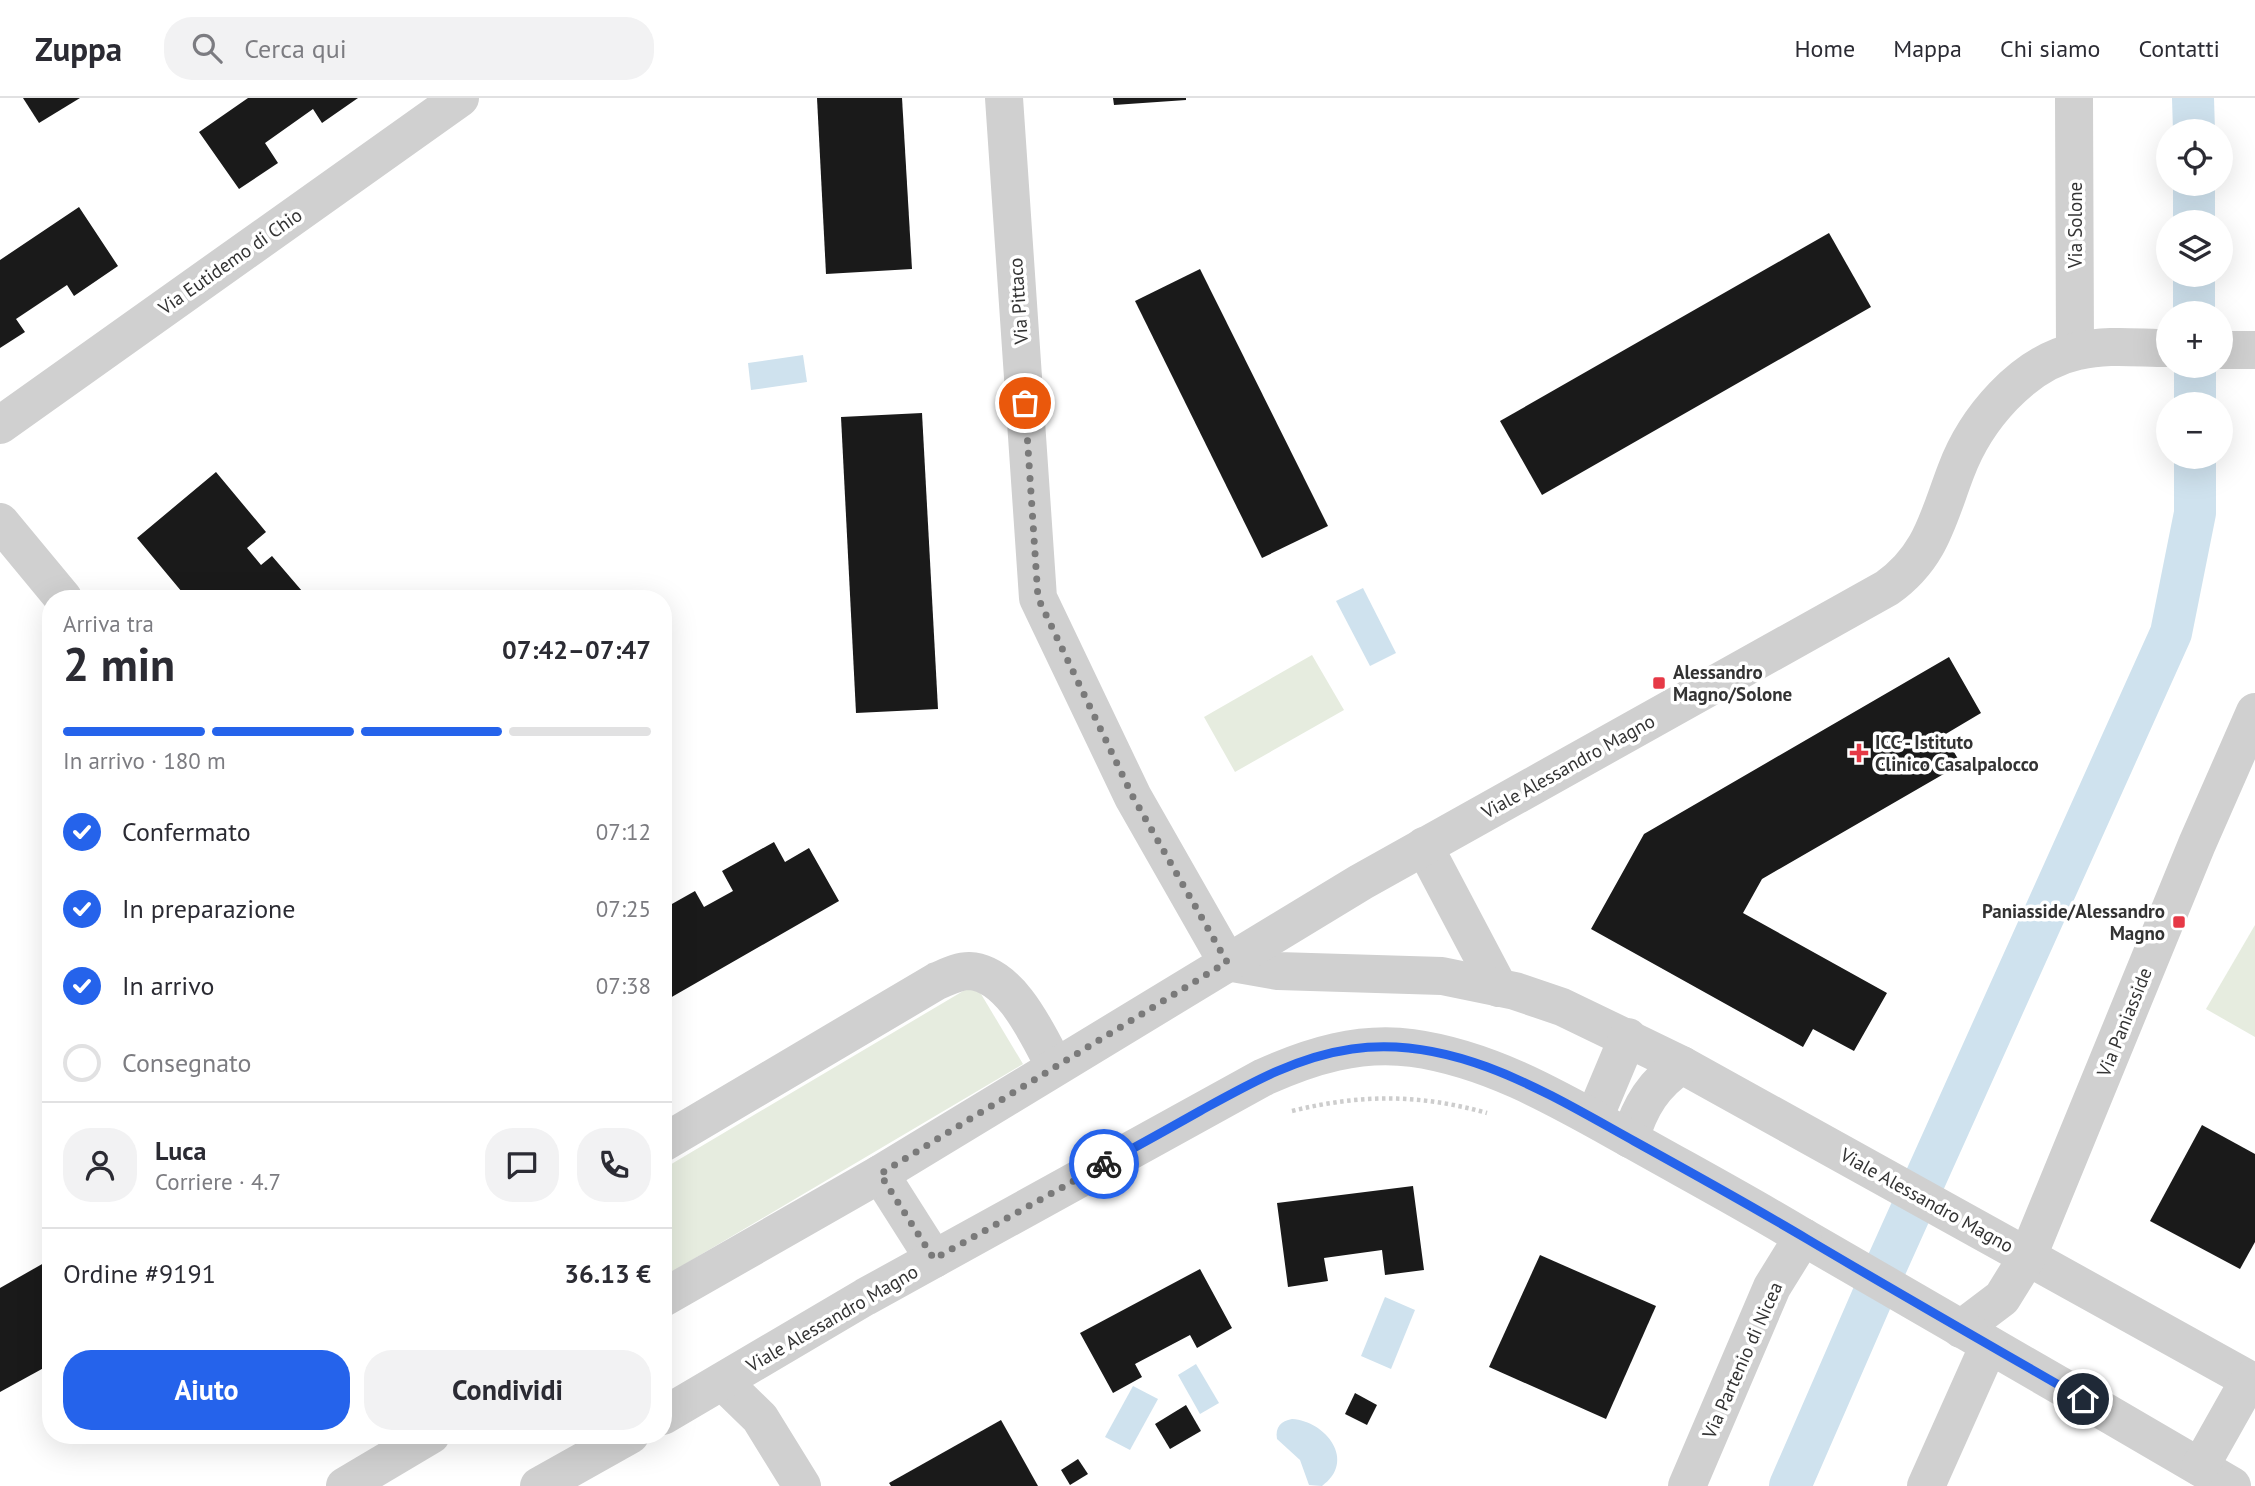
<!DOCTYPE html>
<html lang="it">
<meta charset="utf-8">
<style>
body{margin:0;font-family:"PT Sans",sans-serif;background:#f2f2f3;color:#2b2b33;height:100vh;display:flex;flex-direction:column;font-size:26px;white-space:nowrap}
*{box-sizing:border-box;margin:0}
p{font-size:23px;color:#7c7c81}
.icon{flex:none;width:38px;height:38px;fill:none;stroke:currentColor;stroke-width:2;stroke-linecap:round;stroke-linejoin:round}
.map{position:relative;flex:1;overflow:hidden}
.side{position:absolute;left:42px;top:492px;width:630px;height:854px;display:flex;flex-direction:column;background:#fff;border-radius:28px;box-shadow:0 7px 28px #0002}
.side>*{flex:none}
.tools{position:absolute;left:2156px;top:21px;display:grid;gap:14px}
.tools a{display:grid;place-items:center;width:77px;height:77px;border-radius:50%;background:#fff;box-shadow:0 7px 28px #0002;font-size:35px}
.pin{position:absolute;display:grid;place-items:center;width:60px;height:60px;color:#fff;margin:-30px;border:4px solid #fff;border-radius:50%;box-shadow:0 2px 7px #0007}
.courier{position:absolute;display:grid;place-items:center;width:70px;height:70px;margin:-35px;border:5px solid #2563eb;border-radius:50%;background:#fff;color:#222;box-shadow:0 2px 9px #0007}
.headline em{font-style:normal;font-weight:700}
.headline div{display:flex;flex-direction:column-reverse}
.headline{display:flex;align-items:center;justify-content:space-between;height:119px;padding:0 21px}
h1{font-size:46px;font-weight:700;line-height:52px}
.bar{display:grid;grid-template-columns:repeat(4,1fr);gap:10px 7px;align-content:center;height:84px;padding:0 21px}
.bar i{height:9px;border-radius:5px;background:#e1e1e2}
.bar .current{background:#2563eb}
.bar p{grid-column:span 4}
.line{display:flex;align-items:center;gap:18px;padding:0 21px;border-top:2px solid #e1e1e2}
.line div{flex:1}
.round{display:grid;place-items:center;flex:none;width:74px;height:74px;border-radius:28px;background:#f2f2f3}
ol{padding:0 21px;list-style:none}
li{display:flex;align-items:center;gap:21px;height:77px}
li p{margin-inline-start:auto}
li .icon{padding:7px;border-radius:50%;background:#2563eb;color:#fff;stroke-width:4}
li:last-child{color:#7c7c81}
li i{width:38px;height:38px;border:4px solid #e1e1e2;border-radius:50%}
.primary-button{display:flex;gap:14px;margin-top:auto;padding:14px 21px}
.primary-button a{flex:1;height:80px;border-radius:28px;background:#2563eb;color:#fff;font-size:28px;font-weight:700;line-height:80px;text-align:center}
.primary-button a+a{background:#f2f2f3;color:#2b2b33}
header{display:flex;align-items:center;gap:42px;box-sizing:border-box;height:98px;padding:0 35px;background:#fff;border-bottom:2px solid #e1e1e2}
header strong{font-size:33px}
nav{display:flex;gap:38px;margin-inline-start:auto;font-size:24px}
.search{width:490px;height:63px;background:#f2f2f3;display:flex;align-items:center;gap:18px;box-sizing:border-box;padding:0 24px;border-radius:28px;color:#7c7c81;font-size:26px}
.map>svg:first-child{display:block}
.green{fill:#e6ecdf}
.water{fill:#cfe2ee}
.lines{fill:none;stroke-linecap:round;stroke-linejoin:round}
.canal{stroke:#cfe2ee;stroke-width:42}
.building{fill:#1a1a1a}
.path{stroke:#cdcdcd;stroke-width:4.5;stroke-dasharray:3.5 3.5;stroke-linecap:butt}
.minor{stroke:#d0d0d0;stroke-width:38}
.done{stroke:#7a7a7a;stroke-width:7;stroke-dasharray:0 12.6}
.route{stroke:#2563eb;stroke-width:9}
.poi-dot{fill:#e63946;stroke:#fff;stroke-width:2.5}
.labels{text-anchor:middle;stroke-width:7;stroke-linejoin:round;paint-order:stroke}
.street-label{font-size:19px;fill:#333;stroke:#fff}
.poi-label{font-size:19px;font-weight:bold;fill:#333;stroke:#fff;text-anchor:start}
</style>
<header>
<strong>Zuppa</strong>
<div class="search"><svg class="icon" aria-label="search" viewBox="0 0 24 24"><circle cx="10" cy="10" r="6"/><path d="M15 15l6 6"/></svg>Cerca qui</div>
<nav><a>Home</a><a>Mappa</a><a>Chi siamo</a><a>Contatti</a></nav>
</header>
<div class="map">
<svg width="2255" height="1388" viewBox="0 0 2255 1388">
<rect width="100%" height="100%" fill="#fff"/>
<!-- green -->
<g class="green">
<path d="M1312 557 1344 612 1235 674 1204 619Z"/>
<path d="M2255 827V939L2206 911Z"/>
<path d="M975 886 1023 966 663 1179V1071Z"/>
</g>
<!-- water -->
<g class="water">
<path d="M803 257 807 284 751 292 748 265Z"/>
<path d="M1363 490 1396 555 1370 568 1336 503Z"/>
<path d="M1385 1199 1415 1212 1391 1271 1361 1258Z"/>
<path d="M1196 1266 1219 1305 1200 1316 1178 1277Z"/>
<path d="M1133 1288 1158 1301 1130 1352 1105 1339Z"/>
<path d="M1292 1321C1326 1323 1357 1363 1322 1388L1309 1387 1300 1362 1277 1341C1275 1329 1281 1323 1292 1321Z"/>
</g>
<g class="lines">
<!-- canal -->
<g class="canal">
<path d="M2193 0 2194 33"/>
<path d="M2194 86V124"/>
<path d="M2194 177V215"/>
<path d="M2195 268V306"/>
<path d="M1790 1388 1878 1186 2171 535 2195 415V359"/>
</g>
</g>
<!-- building -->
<g class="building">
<path d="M23 0H80L39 25Z"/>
<path d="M248 0H358L322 25 313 11 265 45 278 65 239 91 199 34Z"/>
<path d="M817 0H902L912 171 826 176Z"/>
<path d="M1113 0H1186V2L1114 7Z"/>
<path d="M79 109 118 168 74 198 67 187 16 221 25 234 0 250V162Z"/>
<path d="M1829 135 1871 209 1542 397 1500 323Z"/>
<path d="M1200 171 1328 428 1262 460 1135 203Z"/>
<path d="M922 315 938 611 856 615 841 319Z"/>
<path d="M216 374 266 434 247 450 261 467 272 458 308 500H187L137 440Z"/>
<path d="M1949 559 1981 615 1944 637 1961 666 1762 781 1743 815 1887 895 1854 953 1813 931 1803 949 1591 831 1644 736Z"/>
<path d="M774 744 785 764 809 750 839 803 663 904V811L695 793 704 809 733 793 722 773Z"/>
<path d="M51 767V784L44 770Z"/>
<path d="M2202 1027 2255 1056V1144L2240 1171 2150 1123Z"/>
<path d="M1413 1088 1424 1172 1385 1177 1382 1152 1324 1160 1328 1183 1288 1189 1277 1105Z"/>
<path d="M1540 1157 1656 1208 1606 1321 1489 1269Z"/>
<path d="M51 1161V1266L0 1294V1190Z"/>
<path d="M1200 1171 1232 1230 1197 1250 1190 1237 1135 1266 1142 1279 1113 1295 1080 1235Z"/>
<path d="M1355 1295 1377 1307 1367 1327 1345 1316Z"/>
<path d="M1186 1307 1201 1333 1170 1351 1155 1326Z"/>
<path d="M1001 1322 1038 1388H891L889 1385Z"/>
<path d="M1078 1361 1088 1376 1070 1387 1061 1372Z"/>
</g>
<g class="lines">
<!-- path -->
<path class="path" d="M1292 1013C1360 996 1420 996 1487 1015"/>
<!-- minor -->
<g class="minor">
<path d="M1004 0 1038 500 1133 699 1227 864"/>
<path d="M2074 0 2075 253"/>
<path d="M2221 252H2255"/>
<path d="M0 327 460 0"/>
<path d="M0 424 63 500"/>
<path d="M1424 748 1499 890"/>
<path d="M1227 864 1278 873 1442 878 1515 893 1562 909 1682 967 2255 1285"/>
<path d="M1594 1020 1628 939"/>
<path d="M1630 1041C1640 1008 1654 985 1682 967"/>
<path d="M663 1045 937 883C947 879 958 873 969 873 1011 875 1038 937 1055 969"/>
<path d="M880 1076 934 1161"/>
<path d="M663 1200 880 1076 1361 784 1887 490C1931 459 1938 420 1956 373 1975 322 2022 265 2078 253 2107 246 2138 250 2168 250"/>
<path d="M1961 1231 2002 1200 2028 1158 2197 746 2255 614"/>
<path d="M723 1284 760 1320 802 1388"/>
<path d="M663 1318 865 1199 1264 979C1311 958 1359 943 1412 950 1492 961 1562 1003 1632 1042 1687 1073 1743 1103 1798 1136 1942 1220 2088 1303 2232 1388"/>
<path d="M2200 1369 2249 1282"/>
<path d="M345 1388 431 1337"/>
<path d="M539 1388 630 1337"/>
<path d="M1687 1388 1772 1189 1803 1139"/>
<path d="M1926 1388 1989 1247"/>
</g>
</g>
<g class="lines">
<!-- done -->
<path class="done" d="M1025 305 1038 500 1133 699 1227 864 880 1076 934 1161 1104 1066"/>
<!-- route -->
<path class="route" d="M1104 1066C1136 1049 1168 1031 1200 1013 1249 986 1296 959 1352 951 1454 936 1549 996 1634 1043 1692 1075 1750 1107 1807 1141 1898 1195 1991 1248 2083 1301"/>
</g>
<!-- markers -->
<g class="poi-dot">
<rect x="1652" y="578" width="14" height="14" rx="3.5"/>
<path d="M1855.5 644.5h7v7h7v7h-7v7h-7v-7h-7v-7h7z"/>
<rect x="2172" y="817" width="14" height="14" rx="3.5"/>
</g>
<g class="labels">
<!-- street labels -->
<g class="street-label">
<text transform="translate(2075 127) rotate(-90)" y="7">Via Solone</text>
<text transform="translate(230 163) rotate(-35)" y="7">Via Eutidemo di Chio</text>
<text transform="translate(1018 203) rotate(-94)" y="7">Via Pittaco</text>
<text transform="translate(1568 668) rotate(-29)" y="7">Viale Alessandro Magno</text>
<text transform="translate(2124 924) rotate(-68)" y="7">Via Paniasside</text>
<text transform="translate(1927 1102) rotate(29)" y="7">Viale Alessandro Magno</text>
<text transform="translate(832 1220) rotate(-30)" y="7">Viale Alessandro Magno</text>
<text transform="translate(1742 1262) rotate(-66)" y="7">Via Partenio di Nicea</text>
</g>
<!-- poi labels -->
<g class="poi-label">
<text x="1673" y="581">Alessandro<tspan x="1673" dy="22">Magno/Solone</tspan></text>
<text x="1875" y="651">ICC - Istituto<tspan x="1875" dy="22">Clinico Casalpalocco</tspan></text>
<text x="2165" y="820" text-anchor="end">Paniasside/Alessandro<tspan x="2165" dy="22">Magno</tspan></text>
</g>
</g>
</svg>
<div class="tools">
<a><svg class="icon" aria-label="locate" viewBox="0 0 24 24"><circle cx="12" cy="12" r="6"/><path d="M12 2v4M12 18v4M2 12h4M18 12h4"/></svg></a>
<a><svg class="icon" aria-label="layers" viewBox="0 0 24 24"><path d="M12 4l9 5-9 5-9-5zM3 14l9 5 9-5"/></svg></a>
<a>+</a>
<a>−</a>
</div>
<div class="pin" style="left:1025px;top:305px;background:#ea580c"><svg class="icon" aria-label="bag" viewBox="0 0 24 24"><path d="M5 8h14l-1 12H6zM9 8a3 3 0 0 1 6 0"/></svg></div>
<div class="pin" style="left:2083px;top:1301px;background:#1f2937"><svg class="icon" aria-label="home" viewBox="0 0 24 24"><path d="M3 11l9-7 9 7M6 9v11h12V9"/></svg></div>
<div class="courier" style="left:1104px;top:1066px"><svg class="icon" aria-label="bike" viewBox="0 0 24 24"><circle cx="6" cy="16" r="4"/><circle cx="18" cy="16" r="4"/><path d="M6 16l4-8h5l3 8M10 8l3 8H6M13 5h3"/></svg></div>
<section class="side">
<div class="headline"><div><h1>2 min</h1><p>Arriva tra</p></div><em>07:42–07:47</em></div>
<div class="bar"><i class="current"></i><i class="current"></i><i class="current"></i><i></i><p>In arrivo · 180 m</p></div>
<ol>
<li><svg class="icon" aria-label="check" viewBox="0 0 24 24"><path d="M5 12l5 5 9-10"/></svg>Confermato<p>07:12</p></li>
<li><svg class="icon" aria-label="check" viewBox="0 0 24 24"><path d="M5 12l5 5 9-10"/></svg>In preparazione<p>07:25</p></li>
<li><svg class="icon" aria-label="check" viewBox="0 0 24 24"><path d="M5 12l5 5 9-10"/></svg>In arrivo<p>07:38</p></li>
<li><i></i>Consegnato</li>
</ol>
<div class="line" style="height:126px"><a class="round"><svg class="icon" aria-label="person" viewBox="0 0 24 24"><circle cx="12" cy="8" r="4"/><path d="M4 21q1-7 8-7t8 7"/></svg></a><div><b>Luca</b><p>Corriere · 4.7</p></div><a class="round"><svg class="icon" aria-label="chat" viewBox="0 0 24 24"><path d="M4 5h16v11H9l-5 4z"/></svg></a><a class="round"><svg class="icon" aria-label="phone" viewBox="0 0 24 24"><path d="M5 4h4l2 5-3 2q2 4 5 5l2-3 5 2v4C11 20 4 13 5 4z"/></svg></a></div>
<div class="line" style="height:91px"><div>Ordine #9191</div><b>36.13 €</b></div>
<div class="primary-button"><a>Aiuto</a><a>Condividi</a></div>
</section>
</div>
